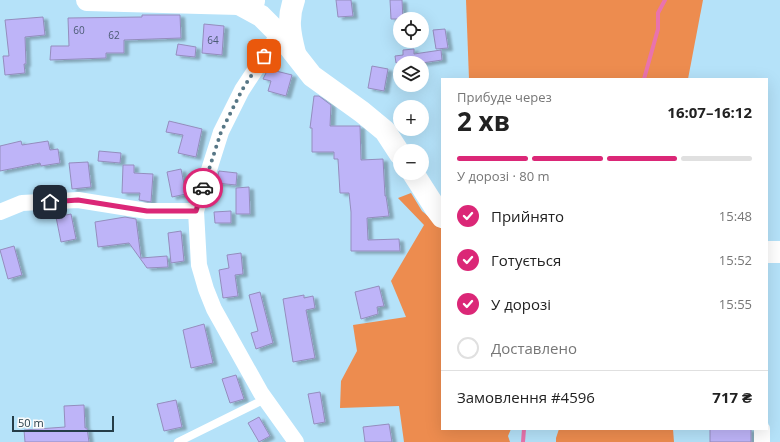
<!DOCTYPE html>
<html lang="uk">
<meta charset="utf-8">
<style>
body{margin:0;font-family:"Open Sans",sans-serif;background:#f6f6f6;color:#222;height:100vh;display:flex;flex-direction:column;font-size:15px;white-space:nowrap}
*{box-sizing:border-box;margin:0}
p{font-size:13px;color:#767676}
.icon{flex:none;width:22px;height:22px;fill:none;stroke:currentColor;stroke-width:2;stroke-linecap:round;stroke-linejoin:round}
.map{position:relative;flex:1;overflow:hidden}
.side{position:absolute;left:441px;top:78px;width:327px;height:352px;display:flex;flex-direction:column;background:#fff;border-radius:0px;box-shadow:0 4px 16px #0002}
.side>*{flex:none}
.buttons{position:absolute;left:393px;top:12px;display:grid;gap:8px}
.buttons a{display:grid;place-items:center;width:36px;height:36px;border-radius:50%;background:#fff;box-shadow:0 4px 16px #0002;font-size:20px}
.scale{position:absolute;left:12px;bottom:10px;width:102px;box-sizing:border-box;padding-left:4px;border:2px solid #253d48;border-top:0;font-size:11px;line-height:14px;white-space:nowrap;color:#253d48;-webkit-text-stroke:3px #fbfbfb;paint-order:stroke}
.pin{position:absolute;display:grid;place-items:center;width:34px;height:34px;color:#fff;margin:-17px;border-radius:8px;box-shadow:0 2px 6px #0006}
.courier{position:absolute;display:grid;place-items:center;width:40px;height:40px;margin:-20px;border:3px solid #db2777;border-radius:50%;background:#fff;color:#222;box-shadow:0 1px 5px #0007}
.headline em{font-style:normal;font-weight:700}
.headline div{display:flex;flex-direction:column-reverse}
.headline{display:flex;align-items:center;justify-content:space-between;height:68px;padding:0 16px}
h1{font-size:26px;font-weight:700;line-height:30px}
.bar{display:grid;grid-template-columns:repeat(4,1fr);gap:6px 4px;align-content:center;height:48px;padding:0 16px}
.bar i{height:5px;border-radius:3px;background:#e0e0e0}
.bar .on{background:#db2777}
.bar p{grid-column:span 4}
.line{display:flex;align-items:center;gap:10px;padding:0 16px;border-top:1px solid #e0e0e0}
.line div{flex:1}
ol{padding:0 16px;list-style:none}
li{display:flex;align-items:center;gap:12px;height:44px}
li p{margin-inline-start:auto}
li .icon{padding:4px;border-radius:50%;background:#db2777;color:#fff;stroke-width:4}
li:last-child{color:#767676}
li i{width:22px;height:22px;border:2px solid #e0e0e0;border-radius:50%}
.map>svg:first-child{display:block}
.green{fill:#ed8c4f}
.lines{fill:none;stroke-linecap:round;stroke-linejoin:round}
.stream{stroke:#e973ad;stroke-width:4}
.building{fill:#beb4f8;stroke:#948dbd;filter:url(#shadow)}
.service{stroke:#fff;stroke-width:8}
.minor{stroke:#fff;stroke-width:16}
.secondary{stroke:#fff;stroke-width:22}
.done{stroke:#577786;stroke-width:4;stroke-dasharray:0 7.2}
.route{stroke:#db2777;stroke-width:5}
.labels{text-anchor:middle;stroke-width:3;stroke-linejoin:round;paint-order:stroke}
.number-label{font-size:10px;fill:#4b5b74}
</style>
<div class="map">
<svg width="780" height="442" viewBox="0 0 780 442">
<defs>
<filter id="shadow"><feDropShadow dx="4.5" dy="2.5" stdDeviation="1" flood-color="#0004"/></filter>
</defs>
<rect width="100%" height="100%" fill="#b5e2f9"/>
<!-- green -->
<g class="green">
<path d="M466 0H703L688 79H469Z"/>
<path d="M411 193 422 211 442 228V429H511L508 436 510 442H404L399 406 340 408 341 381 357 351 353 325 406 317 391 281 424 225 398 198Z"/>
<path d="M559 429H673L674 442H556V438Z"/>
</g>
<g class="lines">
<!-- stream -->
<g class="stream">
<path d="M644 79 658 29V13L665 0"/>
<path d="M523 442 524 429"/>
</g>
</g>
<!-- building -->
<g class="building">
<path d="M336 0H351L353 16 338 17Z"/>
<path d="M390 0H402L403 19H391Z"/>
<path d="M142 15H180L181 38 124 40V53H106V58L50 60 51 46H69L68 18 142 17Z"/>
<path d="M43 17 45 35 25 37 26 64H24L25 73 5 75 3 56H9L5 20Z"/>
<path d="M204 24 224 26 222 55 202 53Z"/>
<path d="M445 29 448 48 436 49 433 30Z"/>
<path d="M178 44 196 47 195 57 176 55Z"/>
<path d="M414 49V54L441 50 442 60 422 63H396L395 56 403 55V50Z"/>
<path d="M372 66 388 69 384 91 368 88Z"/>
<path d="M268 69 292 75 286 96 268 91 271 81 263 79Z"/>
<path d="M314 96H319L331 105 330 126H360L361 160 383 159 385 196H386L389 216 367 218 368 240 399 239 400 251H351V212L349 193H340L338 159H334V152H312V128H310Z"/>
<path d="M169 121 202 129 196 157 178 153 183 135 166 132Z"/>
<path d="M21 141 22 145 48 141 50 150 58 149 60 163 41 166 40 163 0 171V146Z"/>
<path d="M99 151 121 153 120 163 98 161Z"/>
<path d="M88 162 91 187 72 189 69 163Z"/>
<path d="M123 165H134V173L153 174 151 202 139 200 140 193H122Z"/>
<path d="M181 169 186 194 172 197 167 172Z"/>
<path d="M219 171 237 173 236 185 216 183Z"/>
<path d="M249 187 250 214H236V188Z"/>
<path d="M231 211V223H215L214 212Z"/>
<path d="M71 214 76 239 61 242 56 217Z"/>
<path d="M125 217 136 219 141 258 167 256 168 267 147 268 129 243 98 247 95 222Z"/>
<path d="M181 231 184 261 171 263 168 233Z"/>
<path d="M14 246 22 275 8 279 0 250Z"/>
<path d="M241 253 243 274 235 275 238 296 223 298 219 270 229 268 227 255Z"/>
<path d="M379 286 384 306 377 307 378 314 361 319 355 292Z"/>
<path d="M260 292 273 343 256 349 251 333 258 331 249 295Z"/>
<path d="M304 295V298L313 296 315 308 306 310 315 358 293 362 283 299Z"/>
<path d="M204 324 213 363 191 368 183 330Z"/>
<path d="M236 375 244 399 230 403 222 379Z"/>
<path d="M320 392 325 422 314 424 308 394Z"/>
<path d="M176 400 182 427 164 431 157 404Z"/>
<path d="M84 405 85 428H87L89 442H25L24 430 65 427 64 406Z"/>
<path d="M259 417 270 436 259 442 248 423Z"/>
<path d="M389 424 392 442H365L363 427Z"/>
<rect x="710" y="429" width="41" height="13"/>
</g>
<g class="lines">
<!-- service -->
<path class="service" d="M178 442 265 399"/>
<!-- minor -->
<g class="minor">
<path d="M279 34 242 90 221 132 196 211 199 265 206 289 214 309 261 393 296 442"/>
<path d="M0 212 22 203 78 200 147 211H196"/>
<path d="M762 442V429"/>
</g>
<!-- secondary -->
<g class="secondary">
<path d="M87 0 239 4 254 1"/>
<path d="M294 0C287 19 290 34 295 53"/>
<path d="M239 4 261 16 279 34 312 76 362 112 385 131 400 154"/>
<path d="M413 173 436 209 442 217"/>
<path d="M767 252H780"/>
</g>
</g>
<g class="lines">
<!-- done -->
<path class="done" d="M203 188 221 132 242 90 264 56"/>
<!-- route -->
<path class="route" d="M50 202 78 200 147 211H196L203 188"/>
</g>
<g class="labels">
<!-- number labels -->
<g class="number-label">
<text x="79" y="34">60</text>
<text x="114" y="39">62</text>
<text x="213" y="44">64</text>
</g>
</g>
</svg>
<div class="buttons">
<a><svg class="icon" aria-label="locate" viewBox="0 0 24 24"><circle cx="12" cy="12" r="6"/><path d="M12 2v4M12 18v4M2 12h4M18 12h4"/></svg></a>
<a><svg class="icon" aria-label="layers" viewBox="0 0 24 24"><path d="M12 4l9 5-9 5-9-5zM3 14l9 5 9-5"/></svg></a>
<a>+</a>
<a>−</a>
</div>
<div class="scale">50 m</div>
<div class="pin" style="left:264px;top:56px;background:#ea580c"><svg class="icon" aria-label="bag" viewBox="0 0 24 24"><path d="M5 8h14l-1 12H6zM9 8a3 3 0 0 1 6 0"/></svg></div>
<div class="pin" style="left:50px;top:202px;background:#1f2937"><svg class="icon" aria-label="home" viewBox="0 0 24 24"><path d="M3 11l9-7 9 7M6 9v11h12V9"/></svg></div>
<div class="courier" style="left:203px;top:188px"><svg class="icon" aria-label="car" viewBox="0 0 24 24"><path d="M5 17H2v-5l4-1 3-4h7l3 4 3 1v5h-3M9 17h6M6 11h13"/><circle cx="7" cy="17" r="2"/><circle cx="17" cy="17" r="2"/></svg></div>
<section class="side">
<div class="headline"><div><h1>2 хв</h1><p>Прибуде через</p></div><em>16:07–16:12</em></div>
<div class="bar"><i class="on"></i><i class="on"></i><i class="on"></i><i></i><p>У дорозі · 80 m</p></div>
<ol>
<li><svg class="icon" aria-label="check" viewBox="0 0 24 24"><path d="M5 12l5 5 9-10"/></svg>Прийнято<p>15:48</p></li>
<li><svg class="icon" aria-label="check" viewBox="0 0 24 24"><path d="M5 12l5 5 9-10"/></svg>Готується<p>15:52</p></li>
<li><svg class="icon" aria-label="check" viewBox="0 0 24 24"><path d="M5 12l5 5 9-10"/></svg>У дорозі<p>15:55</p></li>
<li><i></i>Доставлено</li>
</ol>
<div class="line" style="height:52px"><div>Замовлення #4596</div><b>717 ₴</b></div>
</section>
</div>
